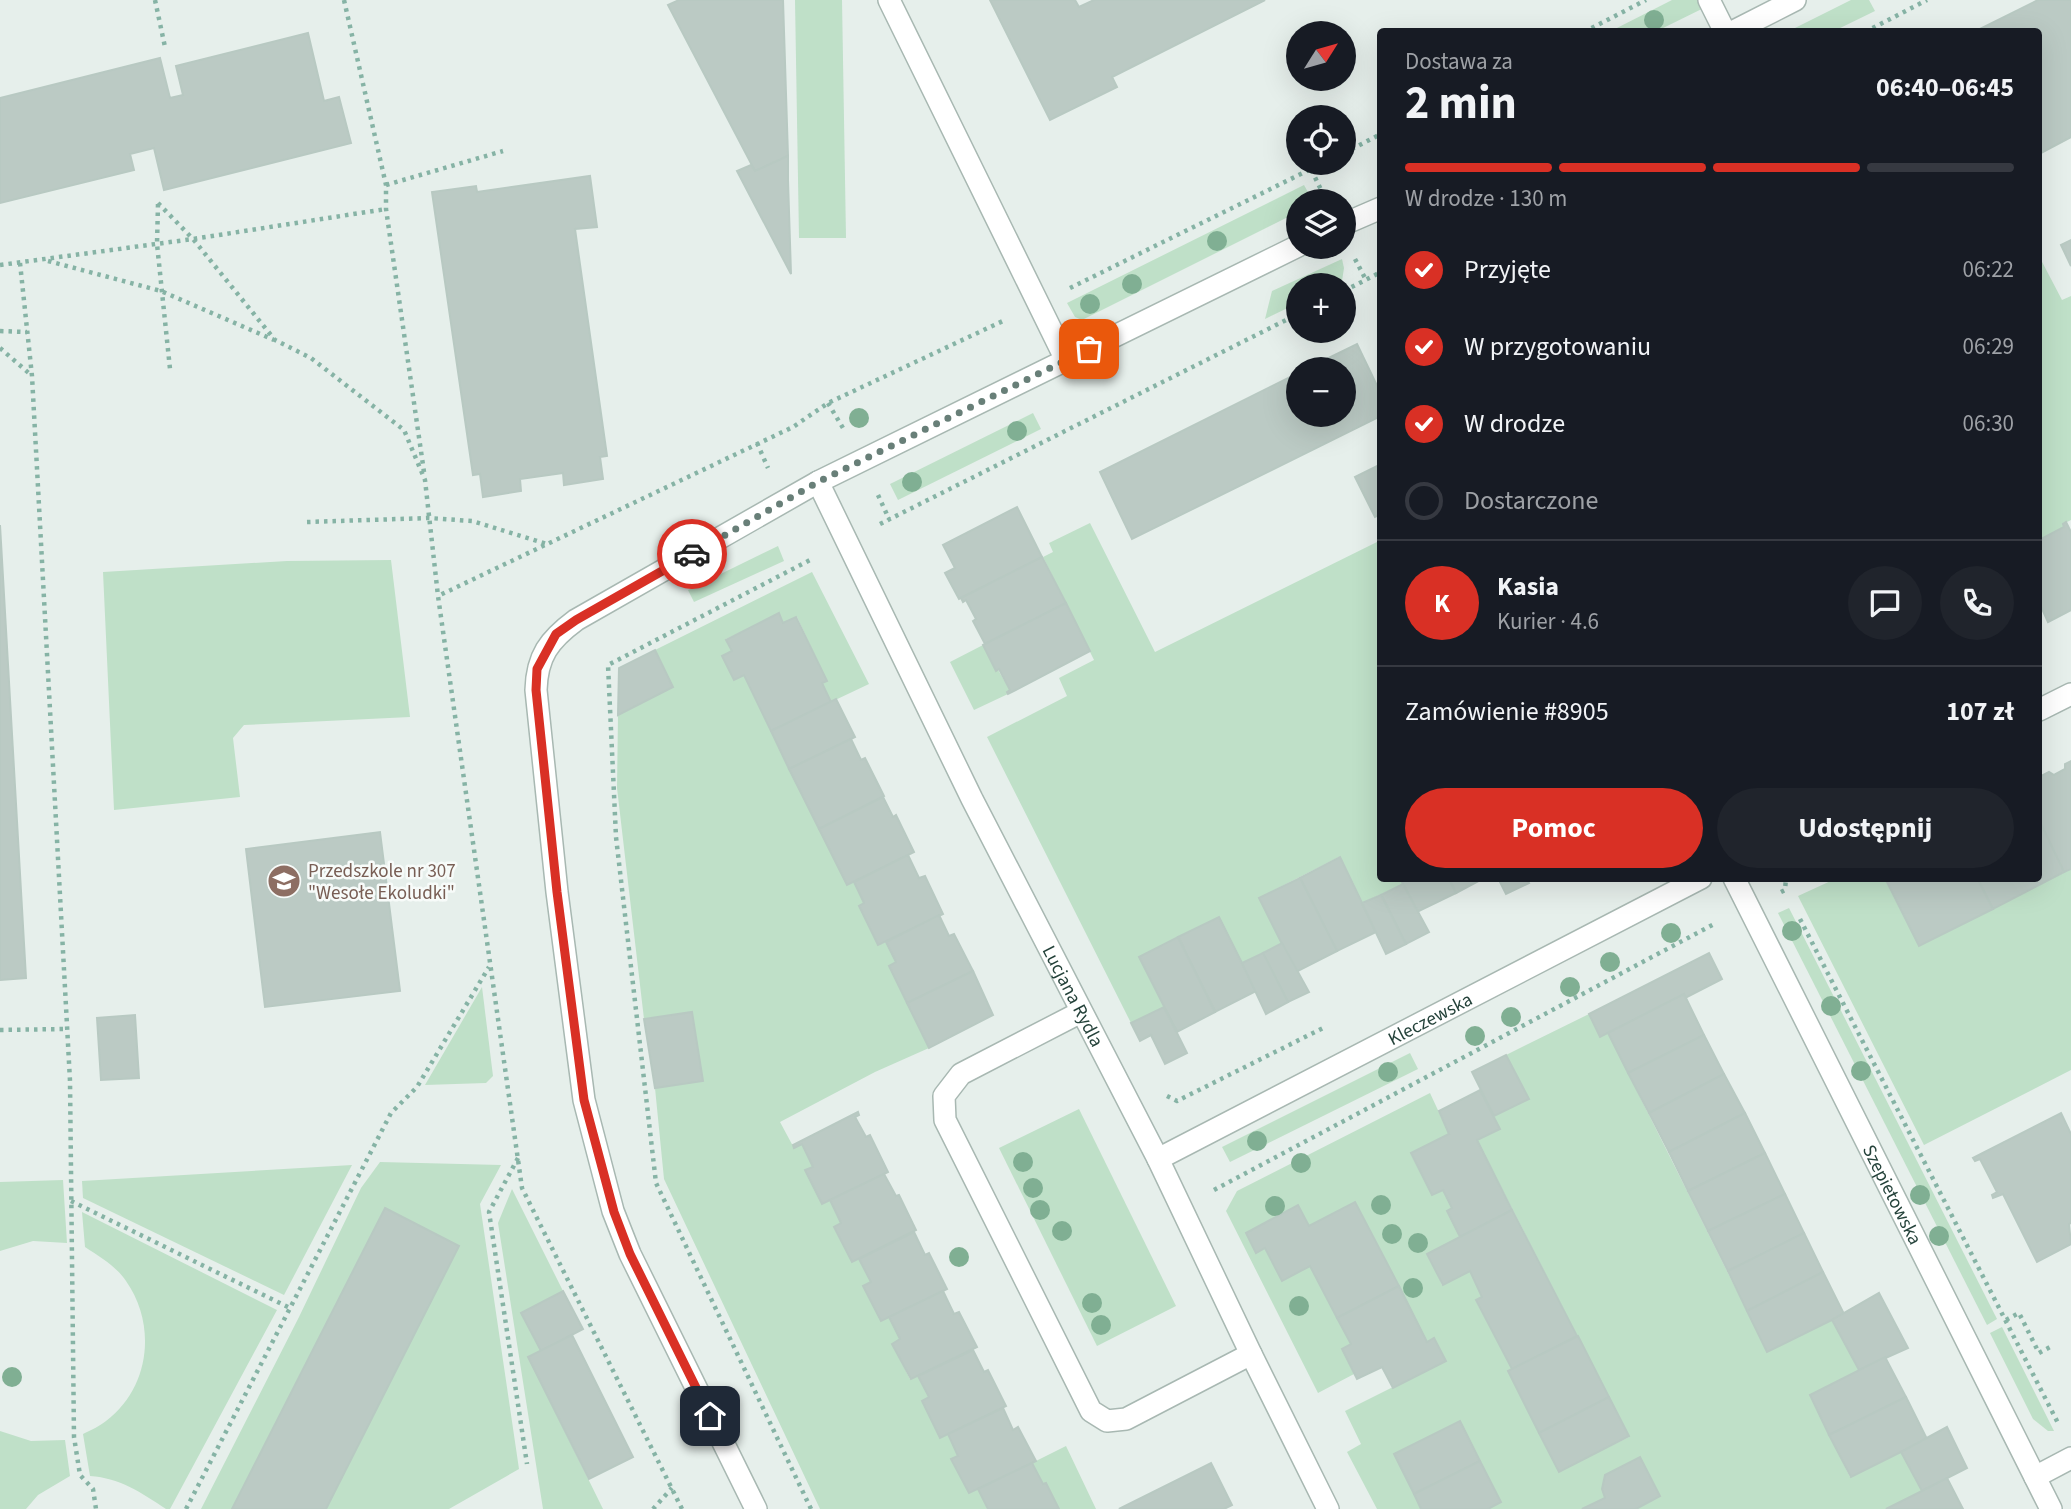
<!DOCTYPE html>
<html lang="pl">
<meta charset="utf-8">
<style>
body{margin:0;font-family:"Source Sans 3",sans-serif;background:#20242c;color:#f1f3f6;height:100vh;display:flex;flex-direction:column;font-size:26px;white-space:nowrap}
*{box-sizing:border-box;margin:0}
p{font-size:23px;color:#9ea1a6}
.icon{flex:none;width:38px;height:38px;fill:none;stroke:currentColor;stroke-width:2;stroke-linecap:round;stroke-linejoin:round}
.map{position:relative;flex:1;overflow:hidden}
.details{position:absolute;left:1377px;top:28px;width:665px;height:854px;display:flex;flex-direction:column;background:#171b24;border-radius:7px;box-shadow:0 7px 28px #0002}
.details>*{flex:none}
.needle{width:46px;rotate:53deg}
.fabs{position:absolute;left:1286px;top:21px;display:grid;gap:14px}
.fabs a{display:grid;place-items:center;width:70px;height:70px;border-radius:50%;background:#171b24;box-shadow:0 7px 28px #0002;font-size:35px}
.pin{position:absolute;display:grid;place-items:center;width:60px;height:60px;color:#fff;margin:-30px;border-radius:14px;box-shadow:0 4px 10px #0006}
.courier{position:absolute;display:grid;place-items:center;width:70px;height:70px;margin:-35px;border:5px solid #d93025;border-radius:50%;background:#fff;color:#222;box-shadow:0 2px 9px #0007}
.summary em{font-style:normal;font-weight:700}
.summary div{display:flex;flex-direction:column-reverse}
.summary{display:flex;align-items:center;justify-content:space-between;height:119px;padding:0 28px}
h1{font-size:46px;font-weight:700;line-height:52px}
.bar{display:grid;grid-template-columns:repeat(4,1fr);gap:10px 7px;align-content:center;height:84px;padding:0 28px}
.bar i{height:9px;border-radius:5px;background:#363941}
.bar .on{background:#d93025}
.bar p{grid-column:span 4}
.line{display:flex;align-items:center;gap:18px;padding:0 28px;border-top:2px solid #363941}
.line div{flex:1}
.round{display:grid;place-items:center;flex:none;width:74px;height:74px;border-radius:37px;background:#20242c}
ol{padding:0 28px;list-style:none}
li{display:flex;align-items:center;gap:21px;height:77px}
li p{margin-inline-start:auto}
li .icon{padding:7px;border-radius:50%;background:#d93025;color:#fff;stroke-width:4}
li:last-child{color:#9ea1a6}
li i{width:38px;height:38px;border:4px solid #363941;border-radius:50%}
.action{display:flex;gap:14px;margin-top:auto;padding:14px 28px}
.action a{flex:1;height:80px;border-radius:42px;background:#d93025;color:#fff;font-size:28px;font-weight:700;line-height:80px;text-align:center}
.action a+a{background:#20242c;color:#f1f3f6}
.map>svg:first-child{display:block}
.green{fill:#bfe0c8}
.building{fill:#bbcac4;stroke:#b8c9c2;stroke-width:2}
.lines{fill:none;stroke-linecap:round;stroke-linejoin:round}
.lane-casing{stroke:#a8b8b2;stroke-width:24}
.street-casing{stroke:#a8b8b2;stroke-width:24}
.path{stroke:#86b3a5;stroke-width:4.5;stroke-dasharray:3.5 5;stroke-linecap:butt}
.lane{stroke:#fff;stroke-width:21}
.street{stroke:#fff;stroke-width:21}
.tree{fill:#80af93}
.done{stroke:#687f78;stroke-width:7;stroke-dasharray:0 12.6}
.route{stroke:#d93025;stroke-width:9}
.labels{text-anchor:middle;stroke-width:5;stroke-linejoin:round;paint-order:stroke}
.education-label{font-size:19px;fill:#785e54;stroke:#f7fbf9;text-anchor:start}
.street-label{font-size:19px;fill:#24423a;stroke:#f7fbf9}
</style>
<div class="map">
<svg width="2071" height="1509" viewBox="0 0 2071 1509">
<rect width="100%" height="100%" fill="#e6efeb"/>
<!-- green -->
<g class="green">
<path d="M795 0H842L846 238H799Z"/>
<path d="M1672 0H1720L1657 31 1609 32Z"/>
<path d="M1851 0H1869L1875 11 1834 31H1794L1793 29Z"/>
<path d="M1304 185 1313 201H1298V212L1082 320 1075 317 1067 303Z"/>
<path d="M2039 256 2062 300 2071 296V520L2063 524 2064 527 2039 540Z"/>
<path d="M1342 259 1344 268 1342 281 1334 285H1298V303L1265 319 1272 291Z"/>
<path d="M1033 413 1041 429 898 500 890 484Z"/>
<path d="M1090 523 1155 652 1381 540V878L1400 879 1403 884 1362 903 1339 857 1259 898 1282 943 1242 963 1219 917 1139 957 1164 1007 1131 1023 987 737 1067 696 1059 678 1094 660 1043 557 1053 552 1049 543Z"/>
<path d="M778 546 784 561 694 602 688 590Z"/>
<path d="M391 560 410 717 244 725 233 738 240 797 114 810 103 572 287 561Z"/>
<path d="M812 572 869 684 831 702 822 683 827 681 797 617 783 623 779 614 726 639 732 651 723 656 734 679 744 675 847 885 854 882 864 903 859 906 878 945 886 942 896 962 889 966 929 1048 875 1072 780 1122 794 1148 802 1144 813 1167 806 1170 822 1204 830 1200 841 1223 834 1228 852 1262 859 1259 871 1282 863 1286 882 1321 889 1317 900 1339 892 1344 910 1379 918 1376 929 1397 922 1401 940 1437 948 1434 958 1456 969 1493 978 1489 988 1509H820L664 1179 655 1088 703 1081 644 1019 617 788 618 715 673 687 655 650Z"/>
<path d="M983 645 1010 690 1007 692 1008 694 974 710 950 662Z"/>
<path d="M2071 869V1070L1924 1145 1798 896 1835 879H1885L1919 946Z"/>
<path d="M1789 908 1997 1319 1987 1325 1778 913Z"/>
<path d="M482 987 493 1076 486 1083 425 1085Z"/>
<path d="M1589 1014 1600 1037 1608 1033 1767 1351 1832 1320 1859 1370 1810 1395 1850 1477 1901 1452 1922 1491 1886 1509H1636L1660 1496 1640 1457 1605 1475 1602 1489 1605 1498 1582 1509H1488L1501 1502 1460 1421 1394 1454 1421 1509H1377L1347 1452 1361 1444 1345 1411 1445 1361 1434 1338 1427 1342 1309 1226 1297 1206 1246 1233 1256 1253 1265 1248 1282 1280 1310 1266 1351 1344 1342 1349 1354 1374 1318 1393 1226 1211 1237 1191 1430 1093 1449 1134 1411 1154 1432 1195 1443 1190 1452 1208 1460 1237 1428 1254 1442 1285 1470 1271 1482 1297 1476 1301 1512 1369 1508 1371 1559 1471 1629 1437 1477 1140 1499 1129 1494 1116 1529 1099 1506 1055Z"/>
<path d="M1410 1053 1418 1069 1230 1162 1222 1147Z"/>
<path d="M1079 1109 1176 1306 1097 1346 999 1148Z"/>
<path d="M380 1162 501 1165 480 1204 519 1469 449 1509H201L299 1317 361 1188Z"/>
<path d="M352 1165 284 1295 83 1198 82 1181Z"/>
<path d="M63 1180 67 1243 33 1241 0 1251V1182Z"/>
<path d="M512 1189 563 1291 522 1313 541 1351 528 1357 603 1509H543L498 1223Z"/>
<path d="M82 1212 277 1310 170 1509H166C142 1493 120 1478 90 1476L83 1434C91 1430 100 1426 106 1421 150 1388 157 1325 126 1281 116 1266 100 1257 85 1247Z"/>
<path d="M2002 1327 2054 1431H2048L2033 1419 1990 1333Z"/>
<path d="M0 1431 31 1441 65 1440 70 1476 38 1495 26 1509H0Z"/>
<path d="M1066 1446 1096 1509H1059L1046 1483 1043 1484 1032 1463Z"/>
</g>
<!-- building -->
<g class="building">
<path d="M679 0H783L788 156 755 171 668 5Z"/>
<path d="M990 0H1075L1079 7 1094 0H1265L1112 77 1117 87 1050 120Z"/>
<path d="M2038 0H2071V137L2039 154V32L1978 30Z"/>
<path d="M308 33 324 101 339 97 351 143 164 190 154 148 130 154 134 170 0 203V98L160 58 170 98 183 95 176 66Z"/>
<path d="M788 156V180L791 274 737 171 751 165 755 171Z"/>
<path d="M590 176 597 227 575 229 607 456 600 457 603 479 564 485 563 473 520 479 521 491 483 497 480 474 473 475 432 192 476 186 477 192Z"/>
<path d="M2071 240V266L2061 245Z"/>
<path d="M1357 344 1381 394V416L1132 539 1100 472 1298 373V415H1344V369H1306Z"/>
<path d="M1381 464V514L1375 517 1355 477Z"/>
<path d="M1017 507 1042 557 959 599 945 573 955 568 943 545Z"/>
<path d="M2066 522 2071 532V610L2048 622 2039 602V540L2064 527 2063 524Z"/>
<path d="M0 525 26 978 0 980Z"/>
<path d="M1042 557 1066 603 985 644 973 621 976 619 966 600 963 602 961 598Z"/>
<path d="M1066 603 1090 651 1008 694 1007 692 1010 690 999 669 996 671 983 645Z"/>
<path d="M779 613 783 623 796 617 827 681 822 683 831 702 771 731 744 675 734 680 722 656 732 651 726 640Z"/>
<path d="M655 650 673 687 618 715 619 668Z"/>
<path d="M836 699 855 737 789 769 771 731Z"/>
<path d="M851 739 861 760 865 758 884 796 819 829 789 769Z"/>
<path d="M2071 761V869L2064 872 2039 820V777L2049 772 2054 775 2065 769V764Z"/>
<path d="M883 797 893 817 896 815 914 852 847 885 819 829Z"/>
<path d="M2039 820 2064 872 1993 909 1977 878H2039Z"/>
<path d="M380 832 400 991 265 1007 246 849Z"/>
<path d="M908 855 919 878 925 876 943 914 878 945 859 906 864 903 854 882Z"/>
<path d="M1340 857 1376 932 1337 951 1300 878Z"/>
<path d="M1300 878 1337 951 1296 972 1259 898Z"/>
<path d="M1400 878H1449L1456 893 1417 912Z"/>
<path d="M1449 878H1484L1456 893Z"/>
<path d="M1498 878H1526L1529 883 1506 894Z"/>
<path d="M1885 878H1977L1993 909 1919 946Z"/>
<path d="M1403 884 1429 932 1406 944 1381 895Z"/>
<path d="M1381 895 1406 944 1386 954 1362 903Z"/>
<path d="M939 915 949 936 954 934 973 971 907 1003 889 966 896 962 886 942Z"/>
<path d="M1219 917 1256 991 1215 1012 1178 937Z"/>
<path d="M1178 937 1215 1012 1177 1032 1139 957Z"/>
<path d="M1282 943 1309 992 1288 1002 1263 953Z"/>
<path d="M1263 953 1288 1002 1266 1014 1242 963Z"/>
<path d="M1709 953 1722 979 1685 998 1684 994 1600 1037 1589 1014Z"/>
<path d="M973 971 993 1015 929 1048 907 1003Z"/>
<path d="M1684 994 1704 1035 1628 1073 1608 1033Z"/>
<path d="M1164 1007 1187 1053 1165 1064 1151 1035 1140 1041 1131 1023Z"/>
<path d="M692 1012 703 1081 655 1088 644 1019Z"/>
<path d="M135 1015 139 1078 101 1080 97 1018Z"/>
<path d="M1704 1035 1724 1074 1649 1113 1628 1073Z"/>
<path d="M1506 1055 1529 1099 1494 1116 1472 1072Z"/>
<path d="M1724 1074 1745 1113 1669 1152 1649 1113Z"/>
<path d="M1480 1090 1500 1129 1477 1140 1512 1210 1460 1237 1447 1211 1452 1208 1443 1190 1432 1195 1411 1153 1449 1134 1439 1111Z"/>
<path d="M858 1112 859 1115 855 1117 866 1137 870 1135 888 1172 822 1204 805 1170 813 1167 802 1144 794 1148 793 1145Z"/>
<path d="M1745 1113 1765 1153 1688 1191 1669 1152Z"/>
<path d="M2061 1113 2071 1134V1223L2069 1224 2071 1244 2037 1262 2003 1194 1993 1198 1992 1195 1997 1192 1980 1159 1975 1161 1973 1158Z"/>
<path d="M1765 1153 1785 1194 1708 1231 1688 1191Z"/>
<path d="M884 1174 896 1196 899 1195 916 1230 852 1262 834 1227 841 1223 830 1200Z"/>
<path d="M1785 1194 1804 1233 1728 1271 1708 1231Z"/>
<path d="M1355 1202 1399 1286 1337 1318 1310 1266 1282 1281 1265 1248 1256 1253 1246 1233 1298 1205 1309 1226Z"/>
<path d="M385 1208 459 1246 326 1509H232Z"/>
<path d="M1512 1210 1577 1336 1512 1369 1476 1300 1482 1297 1470 1271 1443 1285 1427 1254Z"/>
<path d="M914 1232 925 1255 929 1253 947 1289 881 1321 863 1286 871 1282 859 1259Z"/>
<path d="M1804 1233 1823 1272 1747 1311 1728 1271Z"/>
<path d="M1823 1272 1844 1314 1767 1352 1747 1311Z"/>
<path d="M1399 1286 1427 1342 1434 1338 1446 1361 1393 1388 1382 1367 1357 1379 1342 1349 1351 1344 1337 1318Z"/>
<path d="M563 1291 583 1329 541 1351 521 1313Z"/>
<path d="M943 1291 954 1314 959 1312 977 1347 911 1379 892 1344 900 1339 889 1317Z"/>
<path d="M1879 1293 1908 1348 1859 1370 1832 1320Z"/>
<path d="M572 1335 633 1457 589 1479 528 1357Z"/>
<path d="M1578 1336 1609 1397 1539 1433 1508 1371Z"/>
<path d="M973 1350 984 1372 988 1370 1006 1406 940 1438 922 1401 929 1397 918 1376Z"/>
<path d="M1885 1357 1906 1397 1829 1435 1810 1395Z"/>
<path d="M1609 1397 1629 1436 1559 1472 1539 1433Z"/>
<path d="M1906 1397 1927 1439 1851 1477 1829 1435Z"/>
<path d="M1003 1408 1013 1430 1018 1427 1036 1461 969 1493 951 1459 958 1456 948 1434Z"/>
<path d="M1460 1421 1480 1461 1414 1494 1394 1454Z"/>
<path d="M1947 1427 1967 1468 1922 1491 1901 1452Z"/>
<path d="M1640 1457 1660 1496 1636 1509H1582L1605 1498 1602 1489 1605 1475Z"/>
<path d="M1480 1461 1501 1502 1488 1509H1421L1414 1494Z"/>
<path d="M1032 1463 1043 1484 1046 1483 1059 1509H988L978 1489Z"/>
<path d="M1211 1463 1232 1505 1224 1509H1119Z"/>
<path d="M1947 1478 1963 1509H1886L1922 1491Z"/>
</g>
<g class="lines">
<defs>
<g id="lane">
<path d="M889 0 1066 360"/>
<path d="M1709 0 1725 32"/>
<path d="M1081 1012 961 1074 944 1096 945 1120 1091 1411 1107 1421 1126 1419 1251 1354"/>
</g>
<g id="street">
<path d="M1732 32 1795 0"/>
<path d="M1344 224 1381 208"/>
<path id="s1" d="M818 482 972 799 1158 1159 1251 1354 1328 1509"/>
<path d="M2039 710 2071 694"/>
<path id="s2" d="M1734 878 2051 1509"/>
<path id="s3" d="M1158 1159 1701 878"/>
<path d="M2035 1477 2071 1458"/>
<path d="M756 1509 630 1254 613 1211 584 1100 557 892 536 690C537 656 549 640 576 620L818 482 1298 246"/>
</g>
</defs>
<!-- lane casing -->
<use href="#lane" class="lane-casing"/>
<!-- street casing -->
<use href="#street" class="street-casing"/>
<!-- path -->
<g class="path">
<path d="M155 0 165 47"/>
<path d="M344 0 386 185V209L424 472"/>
<path d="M1584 32 1646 0"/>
<path d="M1865 32 1927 0"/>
<path d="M1344 153 1381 134"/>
<path d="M386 185 503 151"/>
<path d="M1324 196 1311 169 1324 163"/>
<path d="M158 203 193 239 275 340 311 358 404 430 425 480 438 596"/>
<path d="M158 204 157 244 170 369"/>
<path d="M1355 259 1366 280"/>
<path d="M48 261 161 291 274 340"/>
<path d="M20 263 32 376 70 1081 74 1437 80 1475 93 1489 96 1509"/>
<path d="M0 265 193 239 386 209"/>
<path d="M1070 288 1311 169"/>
<path d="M1344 291 1381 272"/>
<path d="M0 331 27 332"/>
<path d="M0 348 31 375"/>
<path d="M828 403 843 428"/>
<path d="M757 443 768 468"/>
<path d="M878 495 889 519"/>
<path d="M307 522 429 518 472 521 547 544"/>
<path d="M880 524 1298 314"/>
<path d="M1781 892 1785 890 1786 878"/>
<path d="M1800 919 2059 1425"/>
<path d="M0 1030 67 1029"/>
<path d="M1167 1096 1177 1101 1325 1027"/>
<path d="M518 1158 489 1212 527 1464"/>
<path d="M1214 1190 1716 923"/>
<path d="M71 1201 290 1308"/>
<path d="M2006 1320 2019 1313 2039 1353 2052 1346"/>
<path d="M186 1509 391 1113 417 1087 489 967"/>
<path d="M653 1509 672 1488"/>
<path d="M682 1509 522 1188 438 596 793 427 828 403 1005 320"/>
<path d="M811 1509 656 1183 616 837 608 665 812 559"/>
</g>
<!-- lane -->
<use href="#lane" class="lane"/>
<!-- street -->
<use href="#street" class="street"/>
</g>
<!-- trees -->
<g class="tree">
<circle cx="1654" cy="20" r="10"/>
<circle cx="1217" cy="241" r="10"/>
<circle cx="1132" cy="284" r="10"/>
<circle cx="1090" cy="304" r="10"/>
<circle cx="859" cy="418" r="10"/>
<circle cx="1017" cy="431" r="10"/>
<circle cx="912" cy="482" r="10"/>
<circle cx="1792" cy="931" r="10"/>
<circle cx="1671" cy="933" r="10"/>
<circle cx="1610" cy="962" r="10"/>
<circle cx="1570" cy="987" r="10"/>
<circle cx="1831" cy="1006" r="10"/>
<circle cx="1511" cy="1017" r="10"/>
<circle cx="1475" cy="1036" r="10"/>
<circle cx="1861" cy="1071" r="10"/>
<circle cx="1388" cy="1072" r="10"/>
<circle cx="1257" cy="1141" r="10"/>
<circle cx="1023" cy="1162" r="10"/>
<circle cx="1301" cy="1163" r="10"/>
<circle cx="1033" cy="1188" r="10"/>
<circle cx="1920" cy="1195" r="10"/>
<circle cx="1381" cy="1205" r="10"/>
<circle cx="1275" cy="1206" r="10"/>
<circle cx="1040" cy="1210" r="10"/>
<circle cx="1062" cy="1231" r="10"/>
<circle cx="1392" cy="1234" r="10"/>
<circle cx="1939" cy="1236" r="10"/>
<circle cx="1418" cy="1243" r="10"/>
<circle cx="959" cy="1257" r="10"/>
<circle cx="1413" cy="1288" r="10"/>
<circle cx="1092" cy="1303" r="10"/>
<circle cx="1299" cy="1306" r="10"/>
<circle cx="1101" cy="1325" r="10"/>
<circle cx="12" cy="1377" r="10"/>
</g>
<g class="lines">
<!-- done -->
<path class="done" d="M692 554 818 482 1089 349"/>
<!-- route -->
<path class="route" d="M692 554 576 620 556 634 537 669 536 690 557 892 584 1100 614 1212 630 1254 710 1416"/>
</g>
<!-- icons -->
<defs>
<symbol id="school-disc" viewBox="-11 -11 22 22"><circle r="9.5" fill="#8d6e63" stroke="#f7fbf9"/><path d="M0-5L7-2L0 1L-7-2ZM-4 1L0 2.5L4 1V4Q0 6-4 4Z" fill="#fff"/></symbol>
</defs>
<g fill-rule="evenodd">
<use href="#school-disc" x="265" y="862" width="38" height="38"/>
</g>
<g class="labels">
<!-- education labels -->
<g class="education-label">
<text x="308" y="877">Przedszkole nr 307<tspan x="308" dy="22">"Wesołe Ekoludki"</tspan></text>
</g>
<!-- street labels -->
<g class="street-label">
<text dy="7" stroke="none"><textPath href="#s1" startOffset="574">Lucjana Rydla</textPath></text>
<text dy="7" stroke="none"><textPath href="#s3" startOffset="306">Kleczewska</textPath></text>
<text dy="7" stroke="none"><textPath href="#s2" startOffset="354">Szepietowska</textPath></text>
</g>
</g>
</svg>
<div class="fabs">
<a><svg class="needle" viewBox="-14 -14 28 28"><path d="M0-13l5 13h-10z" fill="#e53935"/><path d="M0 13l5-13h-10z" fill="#9ea1a6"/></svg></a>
<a><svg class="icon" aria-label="locate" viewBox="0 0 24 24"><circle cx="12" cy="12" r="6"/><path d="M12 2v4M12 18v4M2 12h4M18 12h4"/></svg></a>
<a><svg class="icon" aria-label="layers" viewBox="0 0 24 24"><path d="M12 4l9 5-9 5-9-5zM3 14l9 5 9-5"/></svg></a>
<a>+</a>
<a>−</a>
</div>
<div class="pin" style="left:1089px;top:349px;background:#ea580c"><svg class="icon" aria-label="bag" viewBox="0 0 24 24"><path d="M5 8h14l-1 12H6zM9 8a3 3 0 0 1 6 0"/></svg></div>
<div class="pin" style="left:710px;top:1416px;background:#1f2937"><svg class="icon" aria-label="home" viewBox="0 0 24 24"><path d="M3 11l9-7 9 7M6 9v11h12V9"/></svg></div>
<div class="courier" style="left:692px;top:554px"><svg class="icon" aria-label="car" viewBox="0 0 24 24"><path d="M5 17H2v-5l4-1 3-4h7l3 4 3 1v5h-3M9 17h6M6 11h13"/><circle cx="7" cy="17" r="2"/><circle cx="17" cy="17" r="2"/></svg></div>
<section class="details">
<div class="summary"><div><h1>2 min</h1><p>Dostawa za</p></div><em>06:40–06:45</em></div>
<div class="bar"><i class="on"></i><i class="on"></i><i class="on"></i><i></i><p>W drodze · 130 m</p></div>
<ol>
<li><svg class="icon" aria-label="check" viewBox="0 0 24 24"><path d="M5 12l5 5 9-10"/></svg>Przyjęte<p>06:22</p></li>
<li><svg class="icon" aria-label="check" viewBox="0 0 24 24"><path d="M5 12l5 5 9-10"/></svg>W przygotowaniu<p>06:29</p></li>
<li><svg class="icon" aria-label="check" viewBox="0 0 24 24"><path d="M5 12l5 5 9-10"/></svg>W drodze<p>06:30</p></li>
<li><i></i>Dostarczone</li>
</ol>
<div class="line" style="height:126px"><b class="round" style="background:#d93025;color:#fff">K</b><div><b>Kasia</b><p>Kurier · 4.6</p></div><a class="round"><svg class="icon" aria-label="chat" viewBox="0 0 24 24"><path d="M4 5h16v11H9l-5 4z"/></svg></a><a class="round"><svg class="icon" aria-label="phone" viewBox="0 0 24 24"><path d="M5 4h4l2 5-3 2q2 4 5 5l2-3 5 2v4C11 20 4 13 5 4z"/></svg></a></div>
<div class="line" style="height:91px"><div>Zamówienie #8905</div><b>107 zł</b></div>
<div class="action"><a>Pomoc</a><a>Udostępnij</a></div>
</section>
</div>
